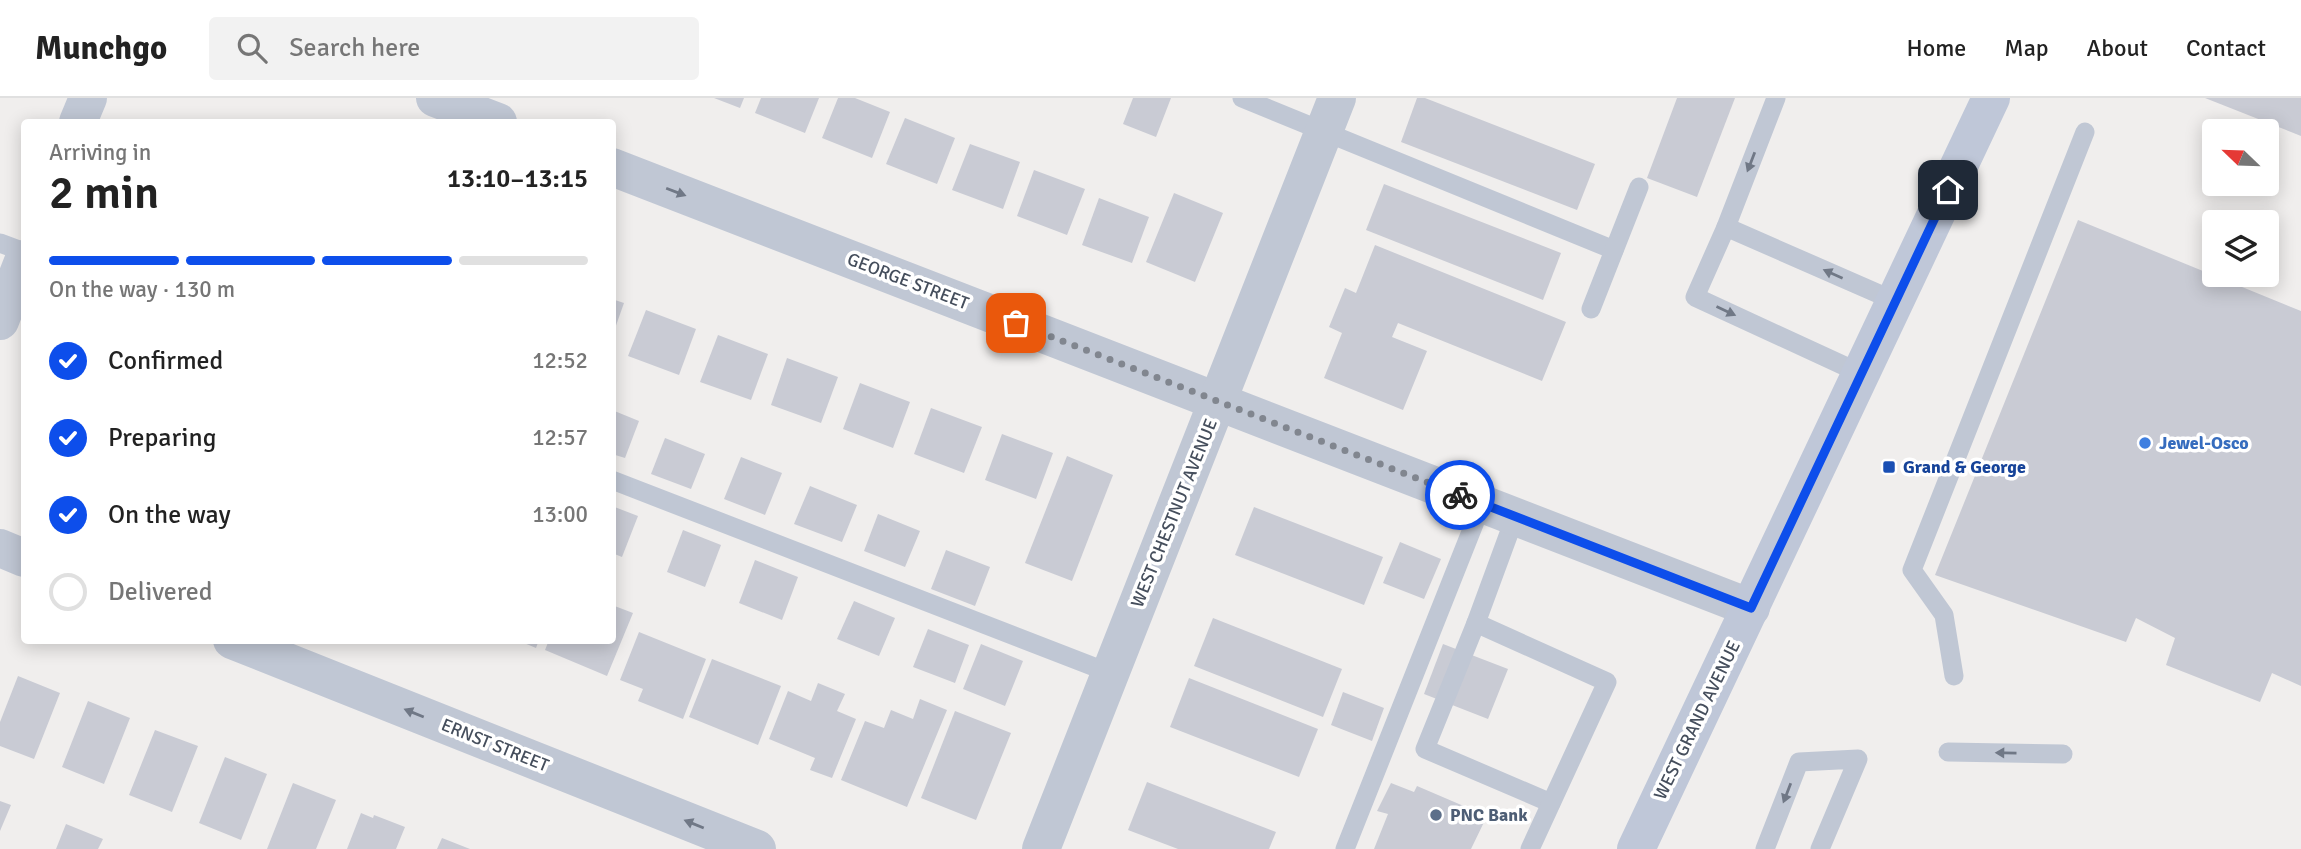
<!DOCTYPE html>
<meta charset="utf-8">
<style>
body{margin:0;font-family:Signika,sans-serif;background:#f2f2f2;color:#222;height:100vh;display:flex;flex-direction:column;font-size:26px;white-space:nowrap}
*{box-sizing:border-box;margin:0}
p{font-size:23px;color:#767676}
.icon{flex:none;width:38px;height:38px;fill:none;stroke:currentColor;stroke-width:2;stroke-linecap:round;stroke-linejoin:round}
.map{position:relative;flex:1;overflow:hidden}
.side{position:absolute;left:21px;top:21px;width:595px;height:525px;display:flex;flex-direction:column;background:#fff;border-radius:7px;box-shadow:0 4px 18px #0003}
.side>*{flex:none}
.needle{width:46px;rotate:293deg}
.tools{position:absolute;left:2202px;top:21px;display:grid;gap:14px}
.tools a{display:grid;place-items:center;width:77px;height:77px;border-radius:7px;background:#fff;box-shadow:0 4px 18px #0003;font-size:35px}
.pin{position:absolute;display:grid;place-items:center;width:60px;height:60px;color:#fff;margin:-30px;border-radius:14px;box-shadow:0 4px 10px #0006}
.courier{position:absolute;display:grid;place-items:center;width:70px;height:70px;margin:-35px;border:5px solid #0d4eeb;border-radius:50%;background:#fff;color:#222;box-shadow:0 2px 9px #0007}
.headline em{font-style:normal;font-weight:600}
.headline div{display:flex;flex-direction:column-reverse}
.headline{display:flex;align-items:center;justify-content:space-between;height:119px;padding:0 28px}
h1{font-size:46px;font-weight:600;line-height:52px}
.bar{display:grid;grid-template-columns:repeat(4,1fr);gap:10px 7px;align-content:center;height:84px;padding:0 28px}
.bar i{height:9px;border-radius:5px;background:#e0e0e0}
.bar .selected{background:#0d4eeb}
.bar p{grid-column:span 4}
ol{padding:0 28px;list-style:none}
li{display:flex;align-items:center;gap:21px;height:77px}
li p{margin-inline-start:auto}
li .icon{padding:7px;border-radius:50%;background:#0d4eeb;color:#fff;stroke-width:4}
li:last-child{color:#767676}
li i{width:38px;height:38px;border:4px solid #e0e0e0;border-radius:50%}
header{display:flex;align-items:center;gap:42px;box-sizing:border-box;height:98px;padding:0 35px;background:#fff;border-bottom:2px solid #e0e0e0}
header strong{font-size:33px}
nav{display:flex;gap:38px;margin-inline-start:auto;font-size:24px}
.search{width:490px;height:63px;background:#f2f2f2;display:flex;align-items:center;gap:18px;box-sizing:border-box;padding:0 24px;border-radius:7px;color:#767676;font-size:26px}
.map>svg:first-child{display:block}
.building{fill:#c9cbd4}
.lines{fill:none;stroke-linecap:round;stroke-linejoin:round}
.service{stroke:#c0c7d4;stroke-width:19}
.minor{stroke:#c0c7d4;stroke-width:38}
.secondary{stroke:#bfc7d8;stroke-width:38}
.oneway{fill:#707886}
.done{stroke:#81868f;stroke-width:7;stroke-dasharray:0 12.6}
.route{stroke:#0d4eeb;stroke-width:9}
.shop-dot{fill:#3f7fe0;stroke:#fff;stroke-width:2.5}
.transit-dot{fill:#1a4fb4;stroke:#fff;stroke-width:2.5}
.service-dot{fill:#5c6f8a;stroke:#fff;stroke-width:2.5}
.labels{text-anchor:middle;stroke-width:7;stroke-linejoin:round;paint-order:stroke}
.street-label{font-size:18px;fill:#454e5c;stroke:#fff}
.shop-label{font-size:18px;font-weight:bold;fill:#366cbe;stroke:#fff;text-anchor:start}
.transit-label{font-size:18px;font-weight:bold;fill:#164399;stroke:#fff;text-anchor:start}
.service-label{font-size:18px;font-weight:bold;fill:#4e5e75;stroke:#fff;text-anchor:start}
</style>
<header>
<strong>Munchgo</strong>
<div class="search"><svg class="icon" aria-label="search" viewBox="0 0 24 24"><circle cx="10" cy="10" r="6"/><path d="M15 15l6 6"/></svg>Search here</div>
<nav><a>Home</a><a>Map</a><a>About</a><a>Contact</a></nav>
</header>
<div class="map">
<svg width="2301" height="751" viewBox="0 0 2301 751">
<rect width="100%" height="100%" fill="#f0eeed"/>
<!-- building -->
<g class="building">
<path d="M714 0H744L740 10Z"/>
<path d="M761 0H819L805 35 755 15Z"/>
<path d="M838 0H855L890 14 872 60 822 40Z"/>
<path d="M1133 0H1171L1156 39 1123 26Z"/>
<path d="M1417 0H1425L1595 66 1577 112 1401 44Z"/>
<path d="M1677 0H1735L1697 99 1647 80Z"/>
<path d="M2205 0H2301V38Z"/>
<path d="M905 20 955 40 937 86 886 66Z"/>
<path d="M970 46 1020 64 1003 111 952 92Z"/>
<path d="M1034 72 1085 91 1067 137 1017 118Z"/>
<path d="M1384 86 1561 155 1543 202 1366 132Z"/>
<path d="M1174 95 1223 115 1195 184 1146 164Z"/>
<path d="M1099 100 1149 119 1132 165 1082 147Z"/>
<path d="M2078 122 2301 213V588L2272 575 2260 604 2166 567 2175 540 2136 520 2126 544 1935 477Z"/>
<path d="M1375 147 1566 224 1542 283 1398 225 1392 239 1427 253 1403 312 1324 280 1342 235 1329 229 1345 190 1356 195Z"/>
<path d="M612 201 624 205 613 236H612Z"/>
<path d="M646 212 696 231 679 277 628 258Z"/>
<path d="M718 237 768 256 751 302 700 284Z"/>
<path d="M787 260 838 279 821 325 771 307Z"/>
<path d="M860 285 910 304 893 350 843 331Z"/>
<path d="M931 310 982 329 964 375 914 356Z"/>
<path d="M612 312 639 323 625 360 612 356Z"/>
<path d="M1002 336 1053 355 1036 401 985 382Z"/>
<path d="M665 340 705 356 691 391 651 376Z"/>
<path d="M1067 358 1113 377 1072 483 1025 465Z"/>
<path d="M741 359 782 375 765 417 724 401Z"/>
<path d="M810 388 857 407 842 444 794 426Z"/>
<path d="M612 408 638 418 622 459 612 455Z"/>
<path d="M1254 409 1383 459 1364 507 1235 457Z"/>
<path d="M878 416 920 433 905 469 864 453Z"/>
<path d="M683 432 721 447 705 489 667 474Z"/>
<path d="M1400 444 1441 461 1424 501 1383 485Z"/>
<path d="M946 452 990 469 975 508 931 491Z"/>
<path d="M755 462 798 479 782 522 739 505Z"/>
<path d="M854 503 895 520 879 558 837 541Z"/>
<path d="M612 507 633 515 607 578 545 552 549 542H612Z"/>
<path d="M1213 520 1342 571 1323 619 1194 568Z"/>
<path d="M928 531 969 547 955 585 913 569Z"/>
<path d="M639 534 706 561 683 621 638 603 643 591 620 582Z"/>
<path d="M517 542H539L536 550Z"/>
<path d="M981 546 1023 563 1005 608 963 591Z"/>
<path d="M1443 546 1508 571 1488 621 1424 596Z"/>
<path d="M712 561 781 588 758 647 689 619Z"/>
<path d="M18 578 60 595 34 661 0 648V624Z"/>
<path d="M1189 580 1318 631 1299 679 1170 629Z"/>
<path d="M818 585 845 596 837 613 856 621 832 680 810 672 815 660 769 641 788 593 811 603Z"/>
<path d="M1343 594 1384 610 1372 643 1331 627Z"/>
<path d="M920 601 947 612 907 709 841 682 865 623 884 630 891 612 913 621Z"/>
<path d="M88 603 130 620 104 686 62 669Z"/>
<path d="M955 613 1011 635 976 722 921 700Z"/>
<path d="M155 632 198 648 172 714 129 697Z"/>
<path d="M225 659 267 676 241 742 199 725Z"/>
<path d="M1147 684 1276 734 1269 751H1178L1128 732Z"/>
<path d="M293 685 336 702 316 751H267Z"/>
<path d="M1391 685 1414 694 1417 688 1487 718 1471 751H1374L1388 716 1377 713Z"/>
<path d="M0 703 11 707 0 733Z"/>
<path d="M361 715 373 720 374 717 405 729 396 751H347Z"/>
<path d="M66 726 103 741 98 751H56Z"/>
<path d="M442 740 470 751H437Z"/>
</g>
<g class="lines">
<!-- service -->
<g class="service">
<path d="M1242 0 1614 152"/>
<path d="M1726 129 1776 0"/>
<path d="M0 145 24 154"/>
<path d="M1591 211 1639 89"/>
<path d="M1862 276 1695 199 1726 129 1895 203"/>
<path d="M612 382 1110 575"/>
<path d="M1515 419 1476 525 1425 651 1551 705"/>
<path d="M1476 525 1607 584 1530 751"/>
<path d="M1954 578 1944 517 1912 472 2085 34"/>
<path d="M1948 654 2063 656"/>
<path d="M1345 751 1482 406"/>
<path d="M1765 751 1799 664 1858 661 1820 751"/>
</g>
<!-- minor -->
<g class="minor">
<path d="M435 0 498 24"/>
<path d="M78 24 88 0"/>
<path d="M612 69 1751 510"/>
<path d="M0 223 24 161"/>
<path d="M0 450 24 460"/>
<path d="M232 542 757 751"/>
<path d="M1041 751 1337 0"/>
</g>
<!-- secondary -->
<path class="secondary" d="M1636 751 1991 0"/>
</g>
<!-- one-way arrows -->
<defs><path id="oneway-solid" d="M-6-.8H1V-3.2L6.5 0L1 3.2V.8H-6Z" transform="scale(1.75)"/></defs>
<g class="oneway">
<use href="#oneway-solid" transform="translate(1751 64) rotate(111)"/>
<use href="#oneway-solid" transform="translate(676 94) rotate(21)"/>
<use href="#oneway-solid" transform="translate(1833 176) rotate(-156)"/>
<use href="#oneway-solid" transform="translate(1726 213) rotate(25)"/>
<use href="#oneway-solid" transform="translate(414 615) rotate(-158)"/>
<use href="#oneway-solid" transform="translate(2006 655) rotate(-179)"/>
<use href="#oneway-solid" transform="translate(1787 695) rotate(111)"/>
<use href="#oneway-solid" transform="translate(694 726) rotate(-158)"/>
</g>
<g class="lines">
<!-- done -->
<path class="done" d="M1016 225 1460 397"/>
<!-- route -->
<path class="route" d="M1460 397 1751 510 1948 92"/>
</g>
<!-- markers -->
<circle class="shop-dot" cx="2145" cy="345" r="7"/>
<rect class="transit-dot" x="1882" y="362" width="14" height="14" rx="3.5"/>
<circle class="service-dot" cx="1436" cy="717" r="7"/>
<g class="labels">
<!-- street labels -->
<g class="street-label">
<text transform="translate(908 183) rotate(21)" y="6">GEORGE STREET</text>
<text transform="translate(1174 415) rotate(-68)" y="6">WEST CHESTNUT AVENUE</text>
<text transform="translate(1697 622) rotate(-64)" y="6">WEST GRAND AVENUE</text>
<text transform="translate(495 647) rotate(22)" y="6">ERNST STREET</text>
</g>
<!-- shop labels -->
<g class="shop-label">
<text x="2159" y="351">Jewel-Osco</text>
</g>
<!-- transit labels -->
<g class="transit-label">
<text x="1903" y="375">Grand &amp; George</text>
</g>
<!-- service labels -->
<g class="service-label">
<text x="1450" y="723">PNC Bank</text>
</g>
</g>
</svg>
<div class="tools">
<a><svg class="needle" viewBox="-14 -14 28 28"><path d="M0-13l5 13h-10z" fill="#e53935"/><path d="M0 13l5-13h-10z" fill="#767676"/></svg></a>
<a><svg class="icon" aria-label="layers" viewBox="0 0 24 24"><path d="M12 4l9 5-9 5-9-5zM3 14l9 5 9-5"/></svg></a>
</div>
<div class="pin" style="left:1016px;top:225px;background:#ea580c"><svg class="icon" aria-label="bag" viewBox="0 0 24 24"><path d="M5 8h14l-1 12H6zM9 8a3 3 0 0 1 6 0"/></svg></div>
<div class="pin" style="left:1948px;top:92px;background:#1f2937"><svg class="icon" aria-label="home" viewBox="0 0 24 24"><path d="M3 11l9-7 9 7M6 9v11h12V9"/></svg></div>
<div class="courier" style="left:1460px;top:397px"><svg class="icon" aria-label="bike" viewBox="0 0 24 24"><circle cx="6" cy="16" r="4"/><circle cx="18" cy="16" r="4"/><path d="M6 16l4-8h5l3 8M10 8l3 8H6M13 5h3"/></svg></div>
<section class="side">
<div class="headline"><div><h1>2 min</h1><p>Arriving in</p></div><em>13:10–13:15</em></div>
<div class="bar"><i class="selected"></i><i class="selected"></i><i class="selected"></i><i></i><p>On the way · 130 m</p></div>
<ol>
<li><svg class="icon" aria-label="check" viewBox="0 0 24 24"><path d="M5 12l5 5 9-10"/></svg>Confirmed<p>12:52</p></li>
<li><svg class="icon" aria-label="check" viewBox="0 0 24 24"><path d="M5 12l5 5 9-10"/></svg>Preparing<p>12:57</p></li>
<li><svg class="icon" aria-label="check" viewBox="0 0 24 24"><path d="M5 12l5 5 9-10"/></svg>On the way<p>13:00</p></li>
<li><i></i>Delivered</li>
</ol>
</section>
</div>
